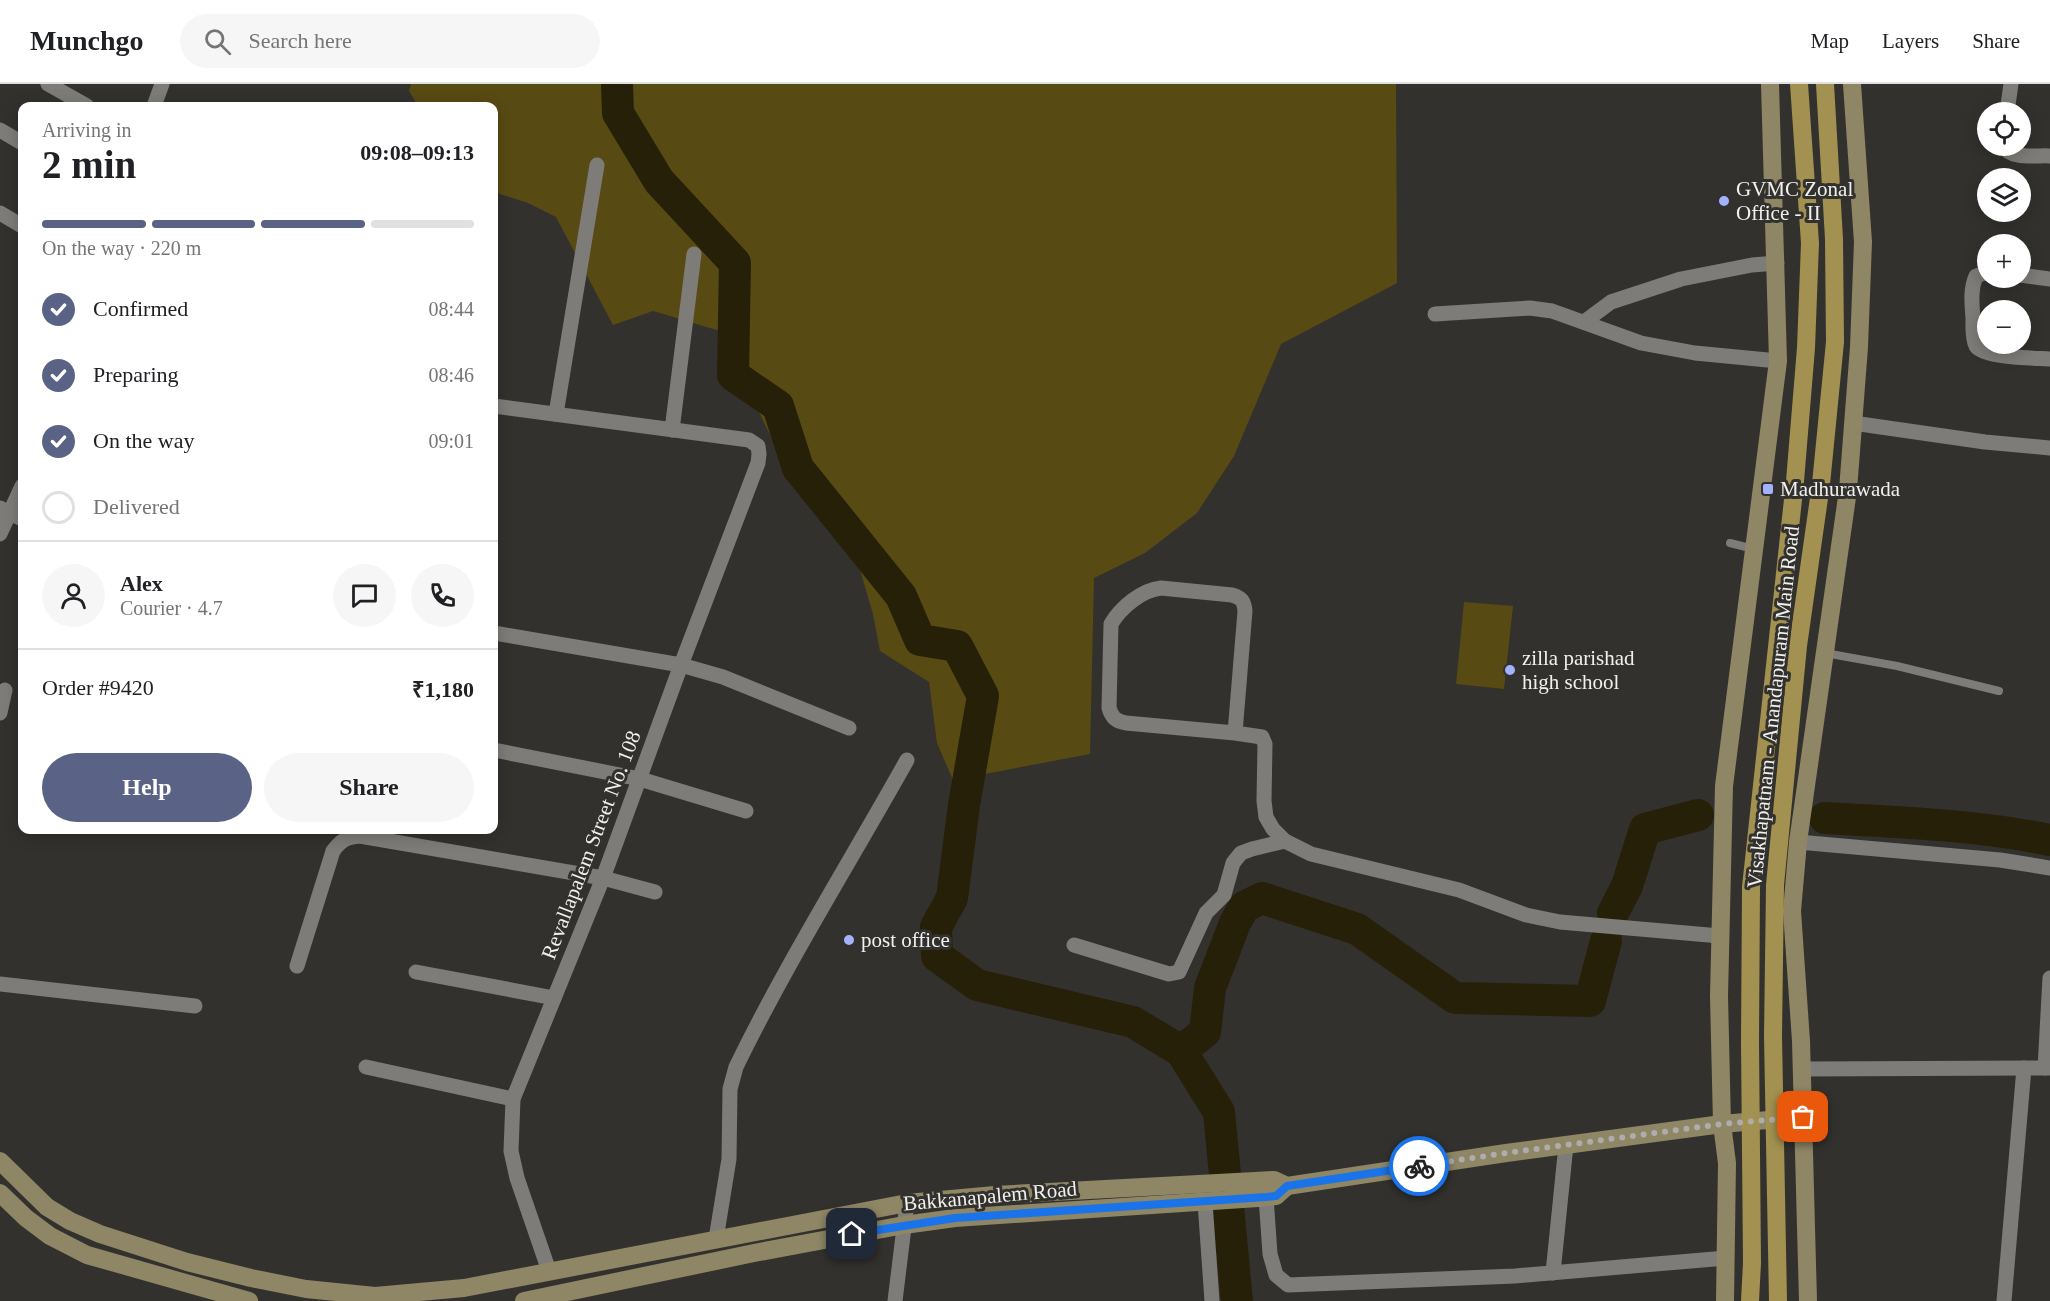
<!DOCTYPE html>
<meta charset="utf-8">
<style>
body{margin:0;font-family:"Times New Roman",serif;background:#f6f6f6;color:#202124;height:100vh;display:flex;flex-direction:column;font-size:22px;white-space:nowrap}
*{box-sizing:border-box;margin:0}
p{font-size:20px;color:#757577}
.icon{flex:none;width:33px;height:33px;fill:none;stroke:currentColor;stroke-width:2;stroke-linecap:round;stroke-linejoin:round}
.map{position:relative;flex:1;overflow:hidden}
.details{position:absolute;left:18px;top:18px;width:480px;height:732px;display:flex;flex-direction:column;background:#fff;border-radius:12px;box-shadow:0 3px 15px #0003}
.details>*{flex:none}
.fabs{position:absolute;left:1977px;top:18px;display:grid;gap:12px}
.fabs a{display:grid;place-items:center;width:54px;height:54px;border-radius:50%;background:#fff;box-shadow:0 3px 15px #0003;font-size:30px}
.pin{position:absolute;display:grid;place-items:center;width:51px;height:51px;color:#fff;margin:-26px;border-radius:12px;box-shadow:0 3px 9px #0006}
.courier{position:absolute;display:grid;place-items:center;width:60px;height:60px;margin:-30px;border:4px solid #1a73e8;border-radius:50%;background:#fff;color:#222;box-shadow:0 2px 8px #0007}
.summary em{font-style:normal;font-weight:700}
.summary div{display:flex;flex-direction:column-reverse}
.summary{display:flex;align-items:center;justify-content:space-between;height:102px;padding:0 24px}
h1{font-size:39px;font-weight:700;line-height:45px}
.bar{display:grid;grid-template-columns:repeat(4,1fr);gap:9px 6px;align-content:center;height:72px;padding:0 24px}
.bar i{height:8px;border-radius:4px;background:#e0e0e0}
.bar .on{background:#5a6286}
.bar p{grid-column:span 4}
.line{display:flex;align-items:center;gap:15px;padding:0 24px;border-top:2px solid #e0e0e0}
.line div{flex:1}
.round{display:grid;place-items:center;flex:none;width:63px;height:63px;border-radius:32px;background:#f6f6f6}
ol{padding:0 24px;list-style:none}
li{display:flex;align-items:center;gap:18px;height:66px}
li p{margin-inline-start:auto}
li .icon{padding:6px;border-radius:50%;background:#5a6286;color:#fff;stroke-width:4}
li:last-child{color:#757577}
li i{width:33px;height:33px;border:3px solid #e0e0e0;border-radius:50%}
.cta{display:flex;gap:12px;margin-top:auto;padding:12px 24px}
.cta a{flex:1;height:69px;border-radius:36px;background:#5a6286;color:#fff;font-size:24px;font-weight:700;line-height:69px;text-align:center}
.cta a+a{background:#f6f6f6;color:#202124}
header{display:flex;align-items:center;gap:36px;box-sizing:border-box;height:84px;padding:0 30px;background:#fff;border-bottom:2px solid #e0e0e0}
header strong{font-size:28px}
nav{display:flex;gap:33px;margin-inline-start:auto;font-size:21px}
.search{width:420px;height:54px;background:#f6f6f6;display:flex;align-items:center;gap:15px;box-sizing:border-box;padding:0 21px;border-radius:33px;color:#757577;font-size:22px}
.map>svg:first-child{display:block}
.green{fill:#584a13}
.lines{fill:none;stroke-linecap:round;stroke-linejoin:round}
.river{stroke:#262008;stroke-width:32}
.lane{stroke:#7d7c79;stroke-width:8}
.street{stroke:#7d7c79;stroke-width:15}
.secondary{stroke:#8f8665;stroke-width:18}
.primary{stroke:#a29150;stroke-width:18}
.done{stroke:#aeadab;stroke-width:6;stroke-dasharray:0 10.8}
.route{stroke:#1a73e8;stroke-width:8}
.poi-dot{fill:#a2b2fd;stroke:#32312e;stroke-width:2}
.labels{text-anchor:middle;stroke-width:6;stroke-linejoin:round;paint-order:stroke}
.poi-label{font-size:21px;fill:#f0f0ee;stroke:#32312e;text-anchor:start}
.street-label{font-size:21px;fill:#f0f0ee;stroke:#32312e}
</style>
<header>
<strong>Munchgo</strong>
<div class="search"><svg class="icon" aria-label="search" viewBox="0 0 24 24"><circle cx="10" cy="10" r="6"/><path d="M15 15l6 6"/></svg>Search here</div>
<nav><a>Map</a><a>Layers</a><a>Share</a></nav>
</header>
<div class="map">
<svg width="2050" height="1217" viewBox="0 0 2050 1217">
<rect width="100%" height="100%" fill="#32312e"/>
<!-- green -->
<g class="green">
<path d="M411 0H1396L1397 199 1281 260 1234 372 1197 429 1145 469 1094 494 1090 670 953 696 937 659 929 598 880 567 873 530 856 472 823 436 773 357 720 247 653 227 613 241 556 133 528 119 494 108V22H418L409 7Z"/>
<path d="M1464 518 1513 522 1504 605 1456 600Z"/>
</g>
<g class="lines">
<!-- river -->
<g class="river">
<path d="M617 0 618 29 659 97 735 179 733 291 778 322 798 384 901 512 920 556 957 562 983 612 964 721 952 814 936 843 937 872 977 901 1133 938 1181 967 1219 1028 1237 1217"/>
<path d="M1825 734C1900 738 1976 741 2050 756"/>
<path d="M1613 829 1627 802 1645 745 1698 731"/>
<path d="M1181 967 1205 948 1210 904 1235 839 1244 823 1262 814 1357 845 1455 914 1590 917 1606 857"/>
</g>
<!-- lane -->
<g class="lane">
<path d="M1730 459 1754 465"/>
<path d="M1825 569 1897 582 1999 607"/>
</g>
<!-- street -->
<g class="street">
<path d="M48 0 87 22"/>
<path d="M154 22 162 0"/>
<path d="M2007 28 2011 0"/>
<path d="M0 46 22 59"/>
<path d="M2004 62C2010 76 2037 71 2050 72"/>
<path d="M0 129 22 142"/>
<path d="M1988 188 1976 192C1970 206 1972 220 1973 234 1973 243 1972 254 1976 262 1984 274 2035 274 2050 275"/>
<path d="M2020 191 2050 195"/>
<path d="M1435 230 1530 224 1552 227 1641 259 1695 269 1778 277"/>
<path d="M1584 238 1611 218 1681 195 1752 181 1777 179"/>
<path d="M494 322 749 356 758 362 759 370 758 379 681 581 603 794 513 1015 511 1067 517 1094 549 1187"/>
<path d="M556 330 597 81"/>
<path d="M1853 339 1985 358 2050 364"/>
<path d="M672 346 694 170"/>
<path d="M0 424 22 435"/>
<path d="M0 450 22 402"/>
<path d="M494 549 681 581 723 593 849 644"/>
<path d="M0 629 5 606"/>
<path d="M1235 649 1245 527C1244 517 1242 514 1232 511L1161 504C1142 506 1121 523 1111 540L1109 624C1112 634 1116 637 1126 639L1235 649 1262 653 1265 660 1264 717 1266 733 1273 745 1285 757 1311 770 1459 806 1526 831 1560 838 1720 852"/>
<path d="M494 666 640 695 746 727"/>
<path d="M1798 758 2000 776 2050 784"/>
<path d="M1074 861 1169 890 1179 888 1206 829 1224 811 1233 779 1241 769 1252 765 1285 757"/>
<path d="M297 882 333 767C341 756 347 753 360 752L603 794 655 808"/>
<path d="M416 888 554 914"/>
<path d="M0 900 195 922"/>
<path d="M366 983 513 1015"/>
<path d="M2045 984 2050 894"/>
<path d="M1802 985 2050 984"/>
<path d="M1266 1113 1270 1170 1276 1191 1288 1201 1515 1192 1726 1174"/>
<path d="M1205 1118 1212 1217"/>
<path d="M716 1155 729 1075 730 1005 736 983C787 878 850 778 907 676"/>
<path d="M1553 1189 1566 1061"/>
<path d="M895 1217 907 1119"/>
<path d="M2004 1217 2024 984"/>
</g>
<!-- secondary -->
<g class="secondary">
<path d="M0 1077 47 1123 70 1137 100 1150 187 1178 251 1194 306 1205 375 1212 464 1204 907 1119 995 1111 1255 1097 1274 1096 1287 1102 1506 1069 1722 1040 1803 1033"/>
<path d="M0 1109 26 1134 50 1152 87 1171 249 1217"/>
<path d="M524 1217 754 1169 904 1141 955 1134 1258 1114 1276 1112 1287 1102"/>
<path d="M1725 1217 1727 1079 1722 1040 1719 912 1724 702 1778 277 1770 0"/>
<path d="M1808 1217 1801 957 1792 827 1798 758 1848 406 1859 263 1863 158 1852 0"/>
</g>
<!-- primary -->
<g class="primary">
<path d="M1750 1217 1752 1179 1750 958 1751 803 1795 397 1806 264 1810 159 1799 0"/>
<path d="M1778 1217 1773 952 1775 801 1798 562 1821 400 1835 258 1834 155 1825 0"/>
</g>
</g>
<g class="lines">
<!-- done -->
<path class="done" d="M1419 1082 1506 1069 1722 1040 1803 1033"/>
<!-- route -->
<path class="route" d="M852 1150 955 1134 1266 1113 1276 1112 1287 1102 1419 1082"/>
</g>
<!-- markers -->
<g class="poi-dot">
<circle cx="1724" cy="117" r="6"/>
<rect x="1762" y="399" width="12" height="12" rx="3"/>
<circle cx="1510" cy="586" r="6"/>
<circle cx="849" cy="856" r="6"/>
</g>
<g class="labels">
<!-- poi labels -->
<g class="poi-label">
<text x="1736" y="112">GVMC Zonal<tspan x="1736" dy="24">Office - II</tspan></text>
<text x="1780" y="412">Madhurawada</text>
<text x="1522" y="581">zilla parishad<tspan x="1522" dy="24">high school</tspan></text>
<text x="861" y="863">post office</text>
</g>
<!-- street labels -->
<g class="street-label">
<text transform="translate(1773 623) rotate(-84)" y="7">Visakhapatnam - Anandapuram Main Road</text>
<text transform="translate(591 761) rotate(-69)" y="7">Revallapalem Street No. 108</text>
<text transform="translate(990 1112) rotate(-5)" y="7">Bakkanapalem Road</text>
</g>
</g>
</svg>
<div class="fabs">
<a><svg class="icon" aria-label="locate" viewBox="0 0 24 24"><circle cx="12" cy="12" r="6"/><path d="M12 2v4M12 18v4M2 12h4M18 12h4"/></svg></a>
<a><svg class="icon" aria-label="layers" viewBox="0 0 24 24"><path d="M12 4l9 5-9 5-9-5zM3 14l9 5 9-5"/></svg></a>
<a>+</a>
<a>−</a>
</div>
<div class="pin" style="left:1803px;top:1033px;background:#ea580c"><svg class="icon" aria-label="bag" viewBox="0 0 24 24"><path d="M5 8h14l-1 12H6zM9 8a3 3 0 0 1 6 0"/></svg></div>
<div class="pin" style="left:852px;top:1150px;background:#1f2937"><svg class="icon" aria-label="home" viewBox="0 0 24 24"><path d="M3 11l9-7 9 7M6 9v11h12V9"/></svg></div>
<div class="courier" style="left:1419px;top:1082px"><svg class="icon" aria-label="bike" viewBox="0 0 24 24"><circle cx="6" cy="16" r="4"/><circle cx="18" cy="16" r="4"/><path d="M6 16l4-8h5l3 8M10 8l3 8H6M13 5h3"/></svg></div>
<section class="details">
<div class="summary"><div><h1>2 min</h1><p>Arriving in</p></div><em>09:08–09:13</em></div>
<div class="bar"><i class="on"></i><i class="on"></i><i class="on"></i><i></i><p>On the way · 220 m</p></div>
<ol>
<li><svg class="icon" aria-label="check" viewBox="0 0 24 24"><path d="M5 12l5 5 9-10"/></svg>Confirmed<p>08:44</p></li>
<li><svg class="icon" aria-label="check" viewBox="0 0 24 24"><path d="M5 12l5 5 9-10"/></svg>Preparing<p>08:46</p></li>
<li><svg class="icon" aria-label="check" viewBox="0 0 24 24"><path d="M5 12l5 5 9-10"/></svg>On the way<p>09:01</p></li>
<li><i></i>Delivered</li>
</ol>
<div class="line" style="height:108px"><a class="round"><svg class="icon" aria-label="person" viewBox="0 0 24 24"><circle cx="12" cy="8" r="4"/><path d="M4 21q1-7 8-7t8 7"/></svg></a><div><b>Alex</b><p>Courier · 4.7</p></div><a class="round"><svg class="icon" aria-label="chat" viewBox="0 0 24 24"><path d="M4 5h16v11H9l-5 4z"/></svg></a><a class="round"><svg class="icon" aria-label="phone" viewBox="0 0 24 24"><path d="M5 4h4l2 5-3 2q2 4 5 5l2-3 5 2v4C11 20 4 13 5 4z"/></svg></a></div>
<div class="line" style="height:78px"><div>Order #9420</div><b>₹1,180</b></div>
<div class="cta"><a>Help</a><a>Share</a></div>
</section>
</div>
